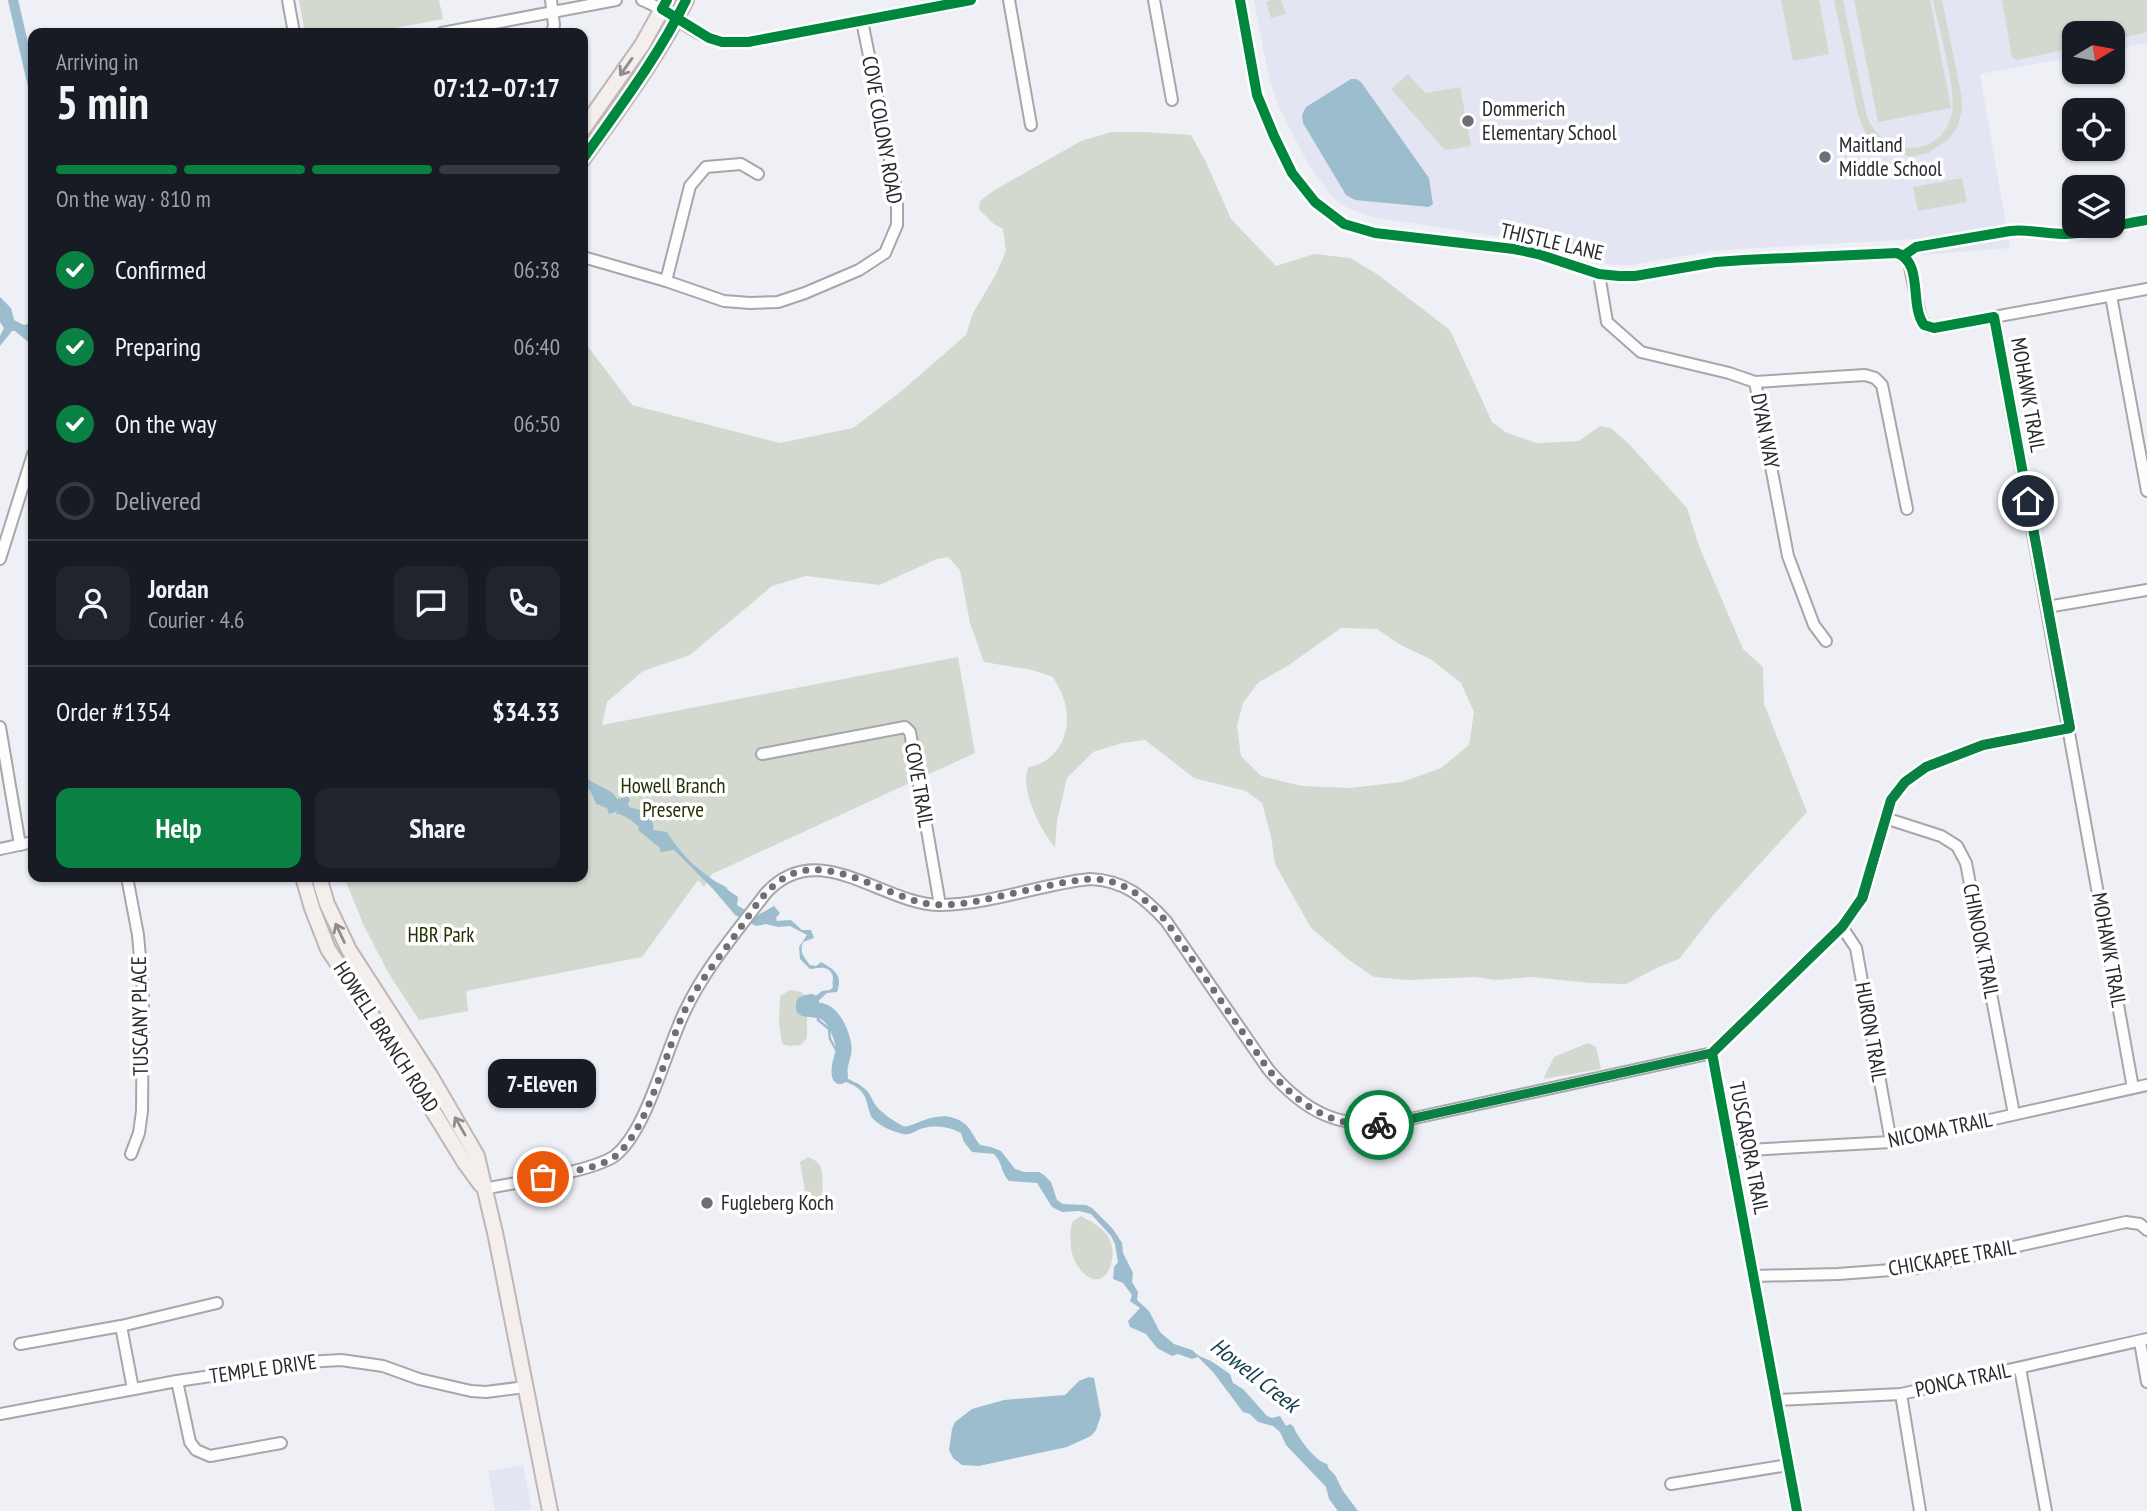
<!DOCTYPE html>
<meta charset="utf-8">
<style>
body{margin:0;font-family:"PT Sans Narrow",sans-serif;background:#20242c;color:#f1f3f6;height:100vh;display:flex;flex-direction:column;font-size:26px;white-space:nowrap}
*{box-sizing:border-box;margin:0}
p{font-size:23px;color:#9ea1a6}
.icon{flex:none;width:38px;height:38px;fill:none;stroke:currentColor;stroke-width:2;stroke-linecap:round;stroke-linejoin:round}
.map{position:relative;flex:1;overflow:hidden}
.sheet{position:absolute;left:28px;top:28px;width:560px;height:854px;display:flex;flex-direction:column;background:#171b24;border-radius:14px;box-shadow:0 2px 5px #0004}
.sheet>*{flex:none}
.needle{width:46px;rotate:80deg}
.tools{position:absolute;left:2062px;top:21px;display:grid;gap:14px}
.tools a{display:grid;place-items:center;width:63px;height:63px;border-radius:14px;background:#171b24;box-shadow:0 2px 5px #0004;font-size:35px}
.pin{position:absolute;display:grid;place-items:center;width:60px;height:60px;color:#fff;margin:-30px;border:4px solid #fff;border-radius:50%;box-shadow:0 2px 7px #0007}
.courier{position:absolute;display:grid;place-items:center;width:70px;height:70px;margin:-35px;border:5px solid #0b8043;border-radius:50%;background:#fff;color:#222;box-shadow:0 2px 9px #0007}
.bubble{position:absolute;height:49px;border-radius:14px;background:#171b24;box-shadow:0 2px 5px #0004;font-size:23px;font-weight:700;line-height:49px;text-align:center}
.head em{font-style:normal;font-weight:700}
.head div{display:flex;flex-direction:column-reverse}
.head{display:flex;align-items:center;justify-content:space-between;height:119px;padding:0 28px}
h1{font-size:46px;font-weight:700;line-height:52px}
.bar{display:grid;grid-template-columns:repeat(4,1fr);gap:10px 7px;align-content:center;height:84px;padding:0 28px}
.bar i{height:9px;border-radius:5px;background:#363941}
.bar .current{background:#0b8043}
.bar p{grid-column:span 4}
.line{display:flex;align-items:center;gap:18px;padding:0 28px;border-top:2px solid #363941}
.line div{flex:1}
.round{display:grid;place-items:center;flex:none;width:74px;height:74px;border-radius:14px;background:#20242c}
ol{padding:0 28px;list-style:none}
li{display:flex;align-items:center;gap:21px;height:77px}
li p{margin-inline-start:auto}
li .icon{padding:7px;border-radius:50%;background:#0b8043;color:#fff;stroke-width:4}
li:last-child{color:#9ea1a6}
li i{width:38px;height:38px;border:4px solid #363941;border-radius:50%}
.button{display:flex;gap:14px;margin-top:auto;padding:14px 28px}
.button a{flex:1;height:80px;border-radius:14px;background:#0b8043;color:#fff;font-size:28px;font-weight:700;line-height:80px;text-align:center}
.button a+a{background:#20242c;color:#f1f3f6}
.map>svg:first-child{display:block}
.built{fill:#e3e5f2}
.green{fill:#d3d9ce;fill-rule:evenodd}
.water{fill:#9cbdcd}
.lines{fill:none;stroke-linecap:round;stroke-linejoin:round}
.stream{stroke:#9cbdcd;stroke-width:2.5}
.canal{stroke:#9cbdcd;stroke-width:10}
.river{stroke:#9cbdcd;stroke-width:16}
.minor-casing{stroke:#a6a6ab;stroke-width:14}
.major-casing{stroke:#bfb6b5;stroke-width:18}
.minor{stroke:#fdfdfe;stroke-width:10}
.major{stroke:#f4eeed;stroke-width:14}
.cycleway-casing{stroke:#fff;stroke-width:15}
.cycleway{stroke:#00873e;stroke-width:10}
.oneway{stroke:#8e8c8e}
.done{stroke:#6e6f74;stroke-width:7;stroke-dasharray:0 12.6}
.route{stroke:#0b8043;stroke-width:9}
.poi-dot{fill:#6e6f74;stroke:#fff;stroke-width:2.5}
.labels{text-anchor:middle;stroke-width:7;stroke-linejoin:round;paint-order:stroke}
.poi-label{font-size:21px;fill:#292a2e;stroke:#fff;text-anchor:start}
.street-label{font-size:21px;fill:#292a2e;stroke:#fff}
.park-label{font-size:21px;fill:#233103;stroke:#fff}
.water-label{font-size:23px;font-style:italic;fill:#174050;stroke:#fff}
</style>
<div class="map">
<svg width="2147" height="1511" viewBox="0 0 2147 1511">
<rect width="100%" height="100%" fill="#eff0f6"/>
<!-- built -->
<g class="built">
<path d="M1254 0H2147V43L2112 50V33H2074V57L1980 74 2010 248 1920 255 1916 239 1720 250 1630 265H1612L1591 261 1528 241 1372 217 1350 209 1338 202 1329 193 1307 162 1278 105 1269 78Z"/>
<path d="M523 1465 531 1505 530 1510 495 1511 488 1471Z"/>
</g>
<!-- green -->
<g class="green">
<path d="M299 0H439L443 19 369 33H305Z"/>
<path d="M1271 0H1281L1286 14 1271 18 1266 2Z"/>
<path d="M1781 0H1819L1829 54 1793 61Z"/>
<path d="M1834 0H1843L1866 113C1879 158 1942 161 1952 113 1957 91 1938 25 1933 0H1942L1961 93 1962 109 1958 125 1949 139 1928 153 1912 157 1888 152 1874 143 1864 130 1858 114Z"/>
<path d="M1854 0H1930L1951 108 1878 122Z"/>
<path d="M2002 0H2147V32L2112 40V33H2074V48L2016 60 2012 57Z"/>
<path d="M1408 74 1425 93 1460 87 1471 146 1445 150 1391 89Z"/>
<path d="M1111 132H1144L1191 135 1206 162 1231 219 1276 266 1314 254 1350 258 1377 274 1450 330 1492 422 1507 433 1537 443 1579 441 1600 426 1611 428 1628 443 1687 508 1699 546 1743 649 1763 667 1764 704 1807 812 1715 913 1679 959 1659 967 1626 984 1590 983 1531 977 1496 980 1475 977 1408 980 1374 977 1349 960 1311 928 1275 864 1271 837 1262 803 1246 791 1194 778 1145 740 1122 743 1093 752 1067 778 1057 821 1055 847C1041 832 1018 786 1029 767 1062 761 1074 726 1063 697 1061 690 1056 683 1053 677L1032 670 984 662 970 623 960 570 948 557 937 559 879 585 806 576 772 586 690 655 643 671 607 702 602 725 958 657 975 753 712 874 704 887 698 880 642 957 466 991 468 1011 419 1020 389 974 364 926 344 877H583V340L632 405 780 443 853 428 899 393 966 335 973 313 995 276 1006 251 1003 229 994 224 979 209 980 201 993 191 1081 141ZM1341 628 1377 629 1399 644 1432 660 1461 683 1474 712 1469 745 1441 768 1402 782 1350 788 1302 786 1261 776 1241 756 1237 726 1243 703 1258 683 1289 665Z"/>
<path d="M1962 178 1967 202 1918 211 1913 187Z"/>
<path d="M790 990 801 992 805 995 799 999 796 1005 798 1009 807 1014V1038L801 1045 789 1046 782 1044 779 1022 780 996Z"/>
<path d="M1588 1043 1596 1047 1601 1069 1543 1079 1554 1057Z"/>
<path d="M808 1157C813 1159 819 1162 821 1168 823 1176 823 1200 821 1208L808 1210 800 1162Z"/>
<path d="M1081 1216C1100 1226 1116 1236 1112 1260 1111 1266 1108 1275 1102 1278 1090 1284 1078 1269 1074 1259 1069 1248 1070 1233 1072 1222Z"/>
</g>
<!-- water -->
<g class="water">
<path d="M1351 79H1356L1361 82 1429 178 1433 204 1429 207 1355 200 1346 195 1303 123 1302 115 1306 107Z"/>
<path d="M0 297 11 308 14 320 24 325 30 323 33 325V346L15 331H12L0 346V336L4 328 0 322Z"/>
<path d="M583 768 586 773 585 778 613 793 617 799 628 797 630 801 628 803 629 807C642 810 655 815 653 830L667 832C680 854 703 876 726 887L728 890 738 897 737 905 740 907 756 916 774 906 780 913 776 918 777 921 791 920 802 930H811L814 938 803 942C799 952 804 957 810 965L816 966 821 962C835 970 843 975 837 992L827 993 816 1003 806 1006V1008H812L808 1014 798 1009 796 1003 807 995 812 999 822 991 830 990 833 987C832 984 833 980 833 977 830 964 818 968 810 969L800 959 799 947 807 935 790 926 778 927 766 924 756 926 735 915 713 889 674 850 660 852V848L638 830 639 827C634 822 622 813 616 814L617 811 609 814 607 808 596 804 591 792 583 783Z"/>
<path d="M838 1058H843L842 1075C850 1081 858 1082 865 1089 871 1094 872 1101 877 1107 883 1114 895 1122 903 1126 912 1130 939 1104 965 1124 971 1129 975 1139 980 1145L991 1147 1001 1151 1015 1169 1024 1172H1039L1044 1175 1051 1182 1057 1200 1063 1204 1086 1205 1092 1208 1113 1229 1122 1243 1123 1253 1133 1273 1132 1282 1138 1292 1137 1300 1149 1311 1160 1332 1168 1339 1174 1344 1192 1350 1199 1356 1211 1361 1230 1374 1233 1383 1243 1389 1267 1416 1272 1418 1280 1416 1286 1426 1290 1424 1293 1426C1298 1438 1315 1461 1327 1464L1329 1469 1335 1475 1343 1491 1358 1511H1338L1329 1499 1326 1487 1286 1445 1280 1432 1273 1426 1258 1422 1250 1414 1243 1412 1213 1372 1198 1357 1192 1359 1178 1354 1172 1356 1157 1348 1146 1334 1130 1327 1128 1321 1140 1308 1130 1301 1132 1295 1123 1283 1113 1279 1114 1267 1118 1262 1115 1244 1111 1236 1091 1214 1079 1211 1062 1212 1052 1207 1037 1183 1009 1181C1001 1174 1003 1163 994 1154L972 1152 964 1142 961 1133C950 1127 936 1125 924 1128 917 1129 911 1136 903 1134 894 1132 876 1125 871 1116 867 1107 868 1099 861 1091 854 1083 846 1084 839 1077L836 1065Z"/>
<path d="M1089 1377 1094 1378 1101 1415 1096 1430 1091 1436 1067 1447 979 1466 962 1465 953 1458 949 1450 952 1429 955 1422 972 1409 1004 1400 1065 1395 1079 1381Z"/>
</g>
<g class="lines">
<!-- stream -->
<path class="stream" d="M809 1010 818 1016V1020L829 1029 830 1039 839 1055 838 1059"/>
<!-- canal -->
<path class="canal" d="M13 0 33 86"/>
<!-- river -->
<path class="river" d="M811 1002 804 1004V1008C811 1010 820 1009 826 1013 836 1019 846 1043 843 1054 841 1063 838 1066 840 1076"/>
<defs>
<g id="minor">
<path d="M288 0 294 33"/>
<path d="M551 0 554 25 552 33"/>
<path d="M642 0C669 10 693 36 720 41 729 43 739 42 748 42L971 0"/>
<path d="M1009 0 1031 125"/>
<path d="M1154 0 1172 100"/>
<path d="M1240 0 1257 95 1274 136 1292 173 1315 202 1344 224 1375 233 1514 249 1538 254 1599 274 1619 276H1635L1716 262 1744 260 1897 253 1903 256 1909 262 1921 320 1928 327 1934 328 2147 289"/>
<path d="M442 33 616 0"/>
<path d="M583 257 666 281 724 301 750 303 778 302 805 293 859 270 885 253 897 225V194L862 21"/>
<path d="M1599 274 1607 322 1641 352 1729 373 1755 382 1865 375 1875 378 1882 385 1907 509"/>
<path d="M666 281 690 186 706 167 741 164 758 174"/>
<path d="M2111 296 2147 491"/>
<path d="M1994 317 2133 1088"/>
<path d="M1755 382 1788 556 1814 625 1826 641"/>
<path d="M0 559 33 454"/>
<path d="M2047 607 2147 590"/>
<path d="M0 727 20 845"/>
<path d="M762 754 905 727 910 732 940 905"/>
<path d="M1885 818 1941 836 1957 846 1966 863 2014 1114"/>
<path d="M0 849 33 842"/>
<path d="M127 877 138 935 143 991 142 1111 139 1133 131 1154"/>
<path d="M1842 927 1856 948 1891 1142"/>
<path d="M1712 1053 1842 927 1862 898 1891 800 1905 782 1926 767 1983 745 2070 728"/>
<path d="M1712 1053 1797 1511"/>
<path d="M1730 1151 1891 1142 2147 1085"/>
<path d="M484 1189C512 1183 599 1171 617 1154 648 1127 666 1049 685 1011 705 968 738 930 766 893 819 835 883 906 942 905 992 904 1041 884 1090 879 1124 880 1145 898 1166 921L1268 1069C1306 1114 1342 1131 1401 1121L1712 1053"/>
<path d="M1753 1276 1838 1274 1918 1268 2126 1222 2140 1224 2147 1230"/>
<path d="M121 1326 133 1389"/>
<path d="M2140 1342 2147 1382"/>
<path d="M20 1344 121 1326 217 1303"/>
<path d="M2020 1368 2046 1511"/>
<path d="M177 1381 190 1442 196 1450 210 1456 281 1443"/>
<path d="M1901 1394 1920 1511"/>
<path d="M1776 1400 1901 1394 2147 1339"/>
<path d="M0 1414 177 1381 306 1362 341 1360 383 1366 419 1379 471 1391 486 1392 525 1387"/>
<path d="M1671 1484 1788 1465"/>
</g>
<g id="major">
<path d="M583 129 642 45 667 0"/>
<path d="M583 159C619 108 658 57 686 0"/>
<path d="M303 877 312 908 328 949 409 1072 465 1163 481 1185"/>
<path d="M319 877 327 904 349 950 431 1077 477 1156 496 1237 550 1511"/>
</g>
</defs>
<!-- minor casing -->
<use href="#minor" class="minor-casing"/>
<!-- major casing -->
<use href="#major" class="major-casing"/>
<!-- minor -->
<use href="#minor" class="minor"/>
<!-- major -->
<use href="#major" class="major"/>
<defs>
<g id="cycleway">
<path d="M667 0 662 9 709 38 722 42H748L971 0"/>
<path d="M1240 0 1257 95 1274 136 1292 173 1315 202 1344 224 1375 233 1514 249 1538 254 1599 274 1619 276H1635L1716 262 1744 260 1897 253C1924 263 1909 305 1924 325L1934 328 1994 317 2070 728 1983 745 1926 767 1905 782 1891 800 1862 898 1842 927 1712 1053 1797 1511"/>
<path d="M583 159C619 108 658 57 686 0"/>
<path d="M1903 256 1916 247 2010 231C2029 229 2046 234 2065 234 2092 233 2120 224 2147 220"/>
</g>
</defs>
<!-- cycleway casing -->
<use href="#cycleway" class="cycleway-casing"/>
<!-- cycleway -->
<use href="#cycleway" class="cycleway"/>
</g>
<!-- one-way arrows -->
<defs><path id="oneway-shaft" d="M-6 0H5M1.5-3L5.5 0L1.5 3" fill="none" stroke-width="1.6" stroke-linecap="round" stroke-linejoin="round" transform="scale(1.75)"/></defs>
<g class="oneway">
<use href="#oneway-shaft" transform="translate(626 67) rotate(125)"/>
<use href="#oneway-shaft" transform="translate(340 933) rotate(-115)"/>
<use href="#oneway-shaft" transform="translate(460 1126) rotate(-120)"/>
</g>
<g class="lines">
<!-- done -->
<path class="done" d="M543 1177C564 1172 602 1169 618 1154 651 1122 665 1052 685 1010 700 980 722 954 741 927 755 907 768 884 792 874 831 857 885 894 923 903 948 908 973 902 997 897 1028 890 1059 882 1090 879 1124 879 1145 898 1166 921L1268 1069C1299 1105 1330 1127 1379 1125"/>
<!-- route -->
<path class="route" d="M1379 1125 1401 1121 1712 1053 1842 926 1863 898 1891 800 1905 782 1926 767 1983 745 2070 728 2028 501"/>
</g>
<!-- markers -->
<g class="poi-dot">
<circle cx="1468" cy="121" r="7"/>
<circle cx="1825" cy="157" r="7"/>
<circle cx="707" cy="1203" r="7"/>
</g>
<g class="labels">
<!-- poi labels -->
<g class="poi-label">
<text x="1482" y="116">Dommerich<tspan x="1482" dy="24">Elementary School</tspan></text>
<text x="1839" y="152">Maitland<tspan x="1839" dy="24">Middle School</tspan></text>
<text x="721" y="1210">Fugleberg Koch</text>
</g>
<!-- street labels -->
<g class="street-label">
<text transform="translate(882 130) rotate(80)" y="7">COVE COLONY ROAD</text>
<text transform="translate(1552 242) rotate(13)" y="7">THISTLE LANE</text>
<text transform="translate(2028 395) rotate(80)" y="7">MOHAWK TRAIL</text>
<text transform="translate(1765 431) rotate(79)" y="7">DYAN WAY</text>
<text transform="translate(919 785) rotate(80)" y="7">COVE TRAIL</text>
<text transform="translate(1981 941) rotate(79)" y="7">CHINOOK TRAIL</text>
<text transform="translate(2109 950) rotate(80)" y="7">MOHAWK TRAIL</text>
<text transform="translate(140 1016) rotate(-91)" y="7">TUSCANY PLACE</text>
<text transform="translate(1871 1032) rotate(80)" y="7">HURON TRAIL</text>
<text transform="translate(386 1037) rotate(57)" y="7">HOWELL BRANCH ROAD</text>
<text transform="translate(1940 1130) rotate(-12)" y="7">NICOMA TRAIL</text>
<text transform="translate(1749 1148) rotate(79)" y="7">TUSCARORA TRAIL</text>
<text transform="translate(1952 1258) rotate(-10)" y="7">CHICKAPEE TRAIL</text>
<text transform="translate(263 1369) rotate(-8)" y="7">TEMPLE DRIVE</text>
<text transform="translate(1963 1380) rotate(-12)" y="7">PONCA TRAIL</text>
</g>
<!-- park labels -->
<g class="park-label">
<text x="673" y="793">Howell Branch<tspan x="673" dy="24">Preserve</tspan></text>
<text x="441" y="942">HBR Park</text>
</g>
<!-- water labels -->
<g class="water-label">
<text transform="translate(1255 1375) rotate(38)" y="8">Howell Creek</text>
</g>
</g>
</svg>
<div class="tools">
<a><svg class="needle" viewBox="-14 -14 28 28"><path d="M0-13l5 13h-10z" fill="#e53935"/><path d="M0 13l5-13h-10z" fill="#9ea1a6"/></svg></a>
<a><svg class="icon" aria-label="locate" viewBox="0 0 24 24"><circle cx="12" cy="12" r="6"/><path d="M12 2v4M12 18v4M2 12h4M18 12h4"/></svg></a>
<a><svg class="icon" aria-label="layers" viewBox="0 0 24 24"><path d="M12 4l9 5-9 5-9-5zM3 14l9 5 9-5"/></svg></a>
</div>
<div class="pin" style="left:543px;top:1177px;background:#ea580c"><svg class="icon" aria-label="bag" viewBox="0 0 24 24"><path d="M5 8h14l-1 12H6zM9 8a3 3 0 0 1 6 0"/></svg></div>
<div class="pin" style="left:2028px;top:501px;background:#1f2937"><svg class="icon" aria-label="home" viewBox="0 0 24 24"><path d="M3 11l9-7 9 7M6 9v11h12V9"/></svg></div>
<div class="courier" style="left:1379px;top:1125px"><svg class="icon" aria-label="bike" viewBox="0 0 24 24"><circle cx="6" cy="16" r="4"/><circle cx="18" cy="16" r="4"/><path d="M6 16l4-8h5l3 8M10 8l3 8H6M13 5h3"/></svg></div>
<div class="bubble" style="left:488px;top:1059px;width:108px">7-Eleven</div>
<section class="sheet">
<div class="head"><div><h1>5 min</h1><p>Arriving in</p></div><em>07:12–07:17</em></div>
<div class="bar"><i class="current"></i><i class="current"></i><i class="current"></i><i></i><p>On the way · 810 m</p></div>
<ol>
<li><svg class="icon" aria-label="check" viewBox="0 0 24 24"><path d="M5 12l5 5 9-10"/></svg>Confirmed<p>06:38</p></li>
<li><svg class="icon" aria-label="check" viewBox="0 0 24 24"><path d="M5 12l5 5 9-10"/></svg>Preparing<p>06:40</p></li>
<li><svg class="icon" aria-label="check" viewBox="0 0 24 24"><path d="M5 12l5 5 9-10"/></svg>On the way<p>06:50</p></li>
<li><i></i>Delivered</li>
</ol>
<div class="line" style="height:126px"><a class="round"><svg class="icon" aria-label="person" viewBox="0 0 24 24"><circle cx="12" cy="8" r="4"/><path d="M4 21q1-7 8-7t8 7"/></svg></a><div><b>Jordan</b><p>Courier · 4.6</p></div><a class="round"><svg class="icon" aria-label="chat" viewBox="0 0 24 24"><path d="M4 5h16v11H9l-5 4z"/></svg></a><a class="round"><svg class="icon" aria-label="phone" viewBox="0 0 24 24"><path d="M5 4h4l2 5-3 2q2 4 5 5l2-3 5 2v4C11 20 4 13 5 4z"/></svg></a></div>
<div class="line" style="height:91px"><div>Order #1354</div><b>$34.33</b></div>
<div class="button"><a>Help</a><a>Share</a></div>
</section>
</div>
